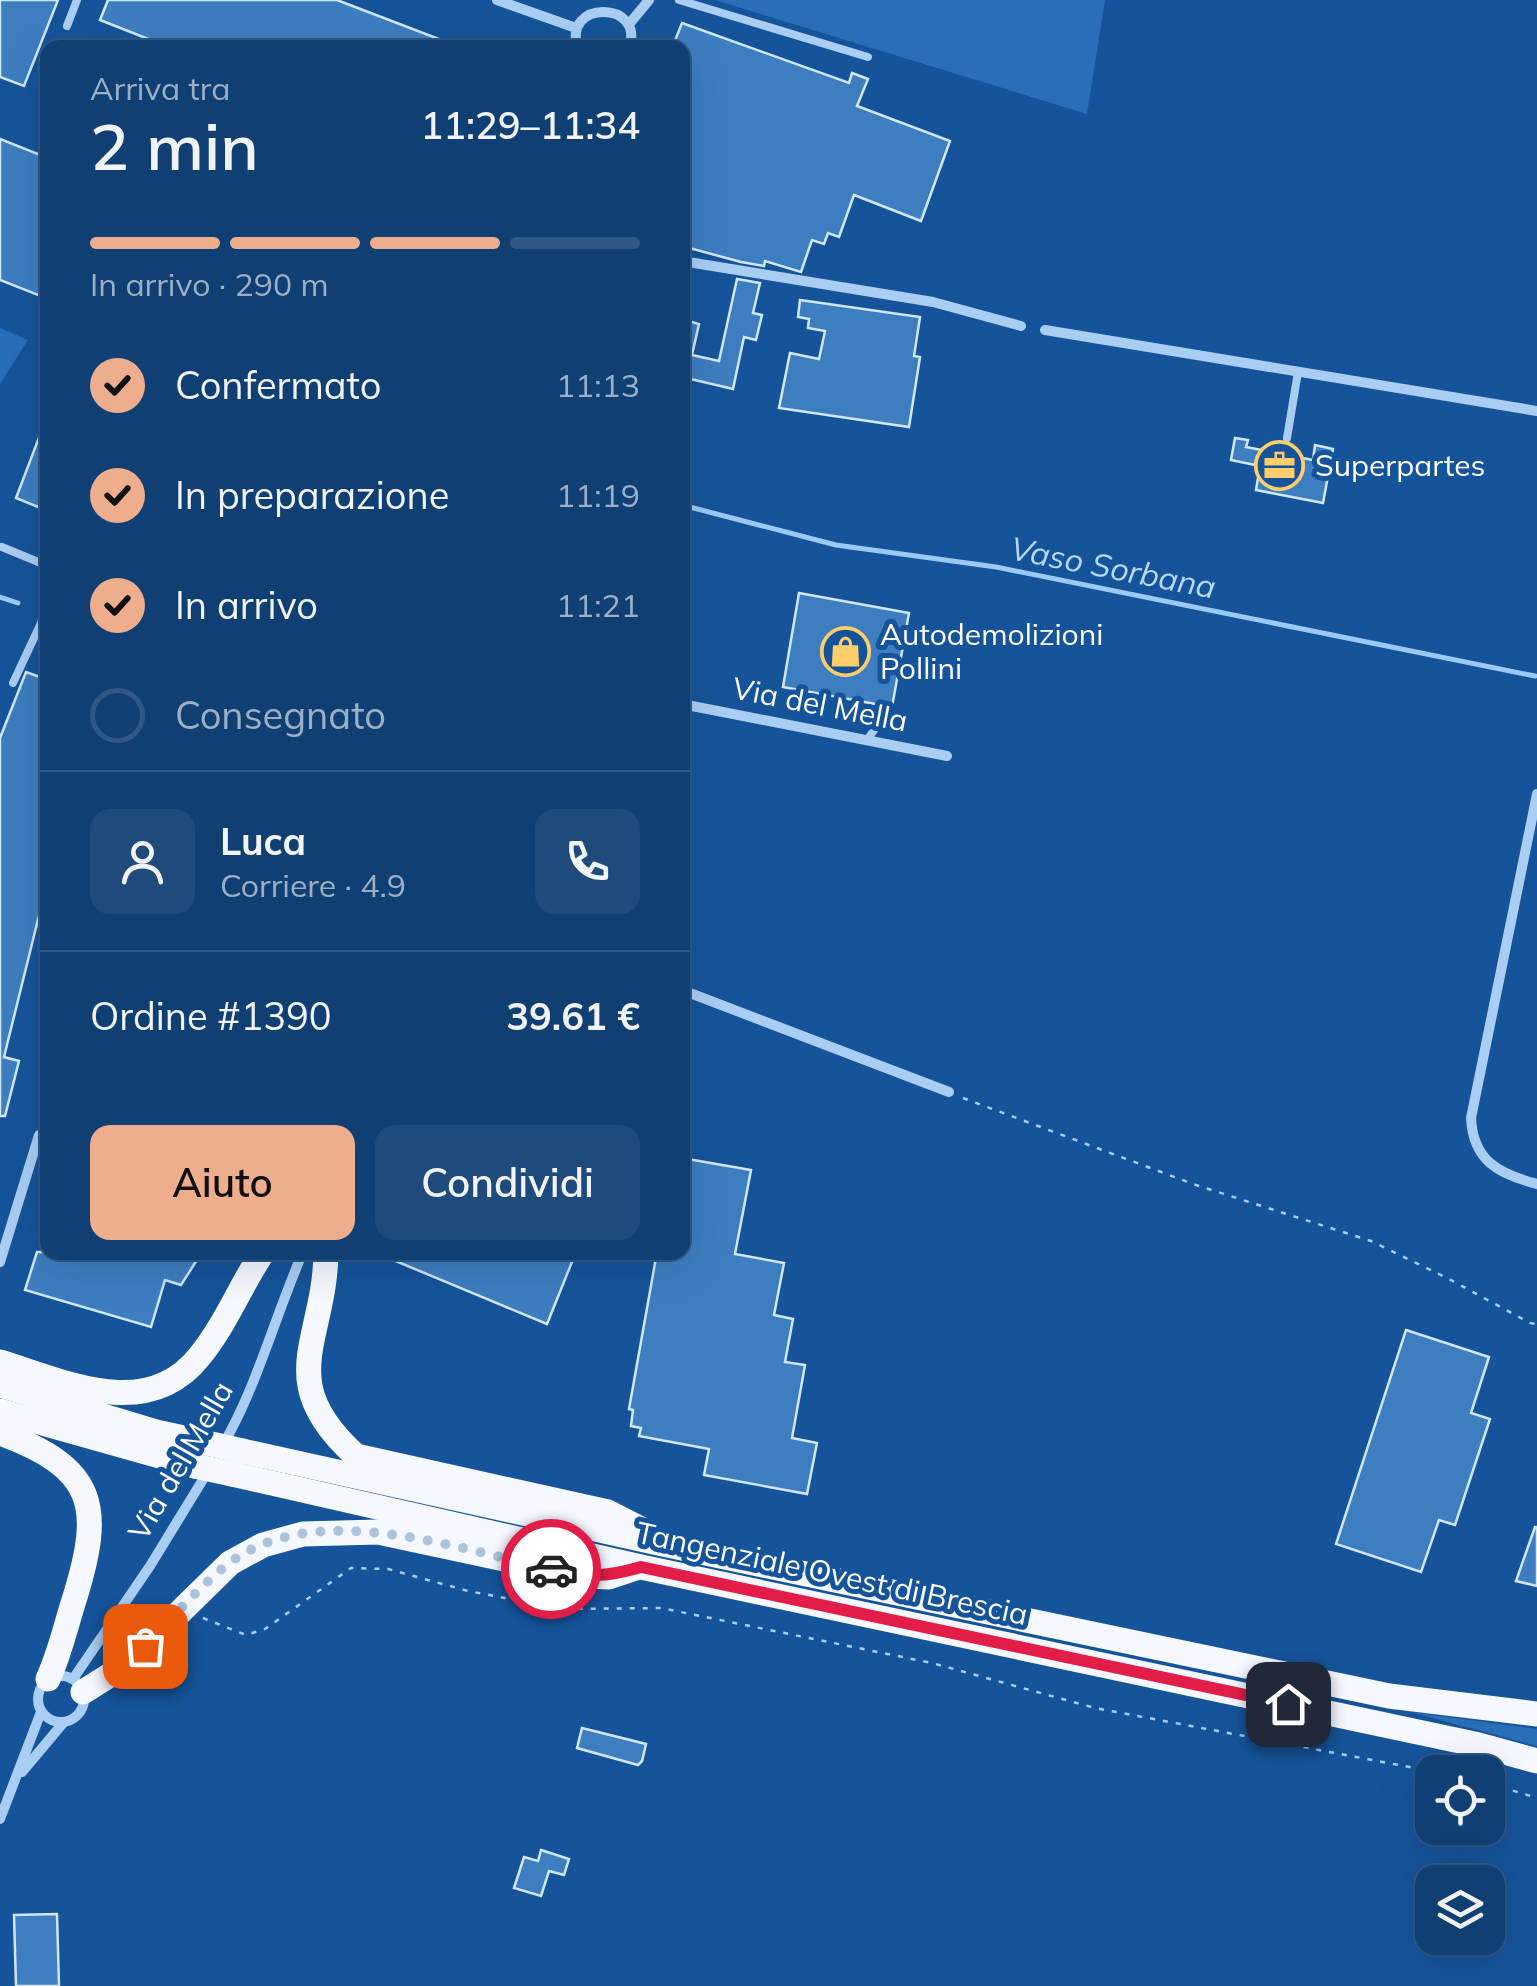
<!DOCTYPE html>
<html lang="it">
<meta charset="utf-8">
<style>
body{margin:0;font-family:Mulish,sans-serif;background:#1e4a7c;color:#f1f3f6;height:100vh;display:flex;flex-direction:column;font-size:38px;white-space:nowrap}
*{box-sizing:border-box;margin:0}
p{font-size:32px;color:#9cafc5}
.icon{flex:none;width:55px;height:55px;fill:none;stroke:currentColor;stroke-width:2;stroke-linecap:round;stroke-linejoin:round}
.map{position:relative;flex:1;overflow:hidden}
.panel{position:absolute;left:40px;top:40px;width:650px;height:1220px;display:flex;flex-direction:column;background:#103f74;border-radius:20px;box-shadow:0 10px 40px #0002,0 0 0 2px #305886}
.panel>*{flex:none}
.fabs{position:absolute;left:1415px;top:1755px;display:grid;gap:20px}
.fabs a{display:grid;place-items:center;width:90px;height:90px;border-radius:20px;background:#103f74;box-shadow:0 10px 40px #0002,0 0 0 2px #305886;font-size:50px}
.pin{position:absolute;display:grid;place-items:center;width:85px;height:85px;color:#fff;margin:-42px;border-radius:20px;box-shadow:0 5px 15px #0006}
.courier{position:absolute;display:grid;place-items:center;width:100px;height:100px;margin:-50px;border:8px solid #e11d48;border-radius:50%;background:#fff;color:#222;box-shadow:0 2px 12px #0007}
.summary em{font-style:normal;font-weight:600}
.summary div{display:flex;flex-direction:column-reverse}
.summary{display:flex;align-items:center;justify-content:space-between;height:170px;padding:0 50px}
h1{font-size:65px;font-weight:600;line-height:75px}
.bar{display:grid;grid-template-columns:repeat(4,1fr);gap:15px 10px;align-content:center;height:120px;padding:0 50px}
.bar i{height:12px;border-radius:8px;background:#305886}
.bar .selected{background:#eead8d}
.bar p{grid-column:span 4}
.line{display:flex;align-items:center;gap:25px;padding:0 50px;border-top:2px solid #305886}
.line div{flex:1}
.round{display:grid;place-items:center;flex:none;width:105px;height:105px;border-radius:20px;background:#1e4a7c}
ol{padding:0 50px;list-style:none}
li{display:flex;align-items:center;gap:30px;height:110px}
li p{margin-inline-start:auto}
li .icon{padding:10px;border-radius:50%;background:#eead8d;color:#111;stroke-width:4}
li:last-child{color:#9cafc5}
li i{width:55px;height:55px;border:5px solid #305886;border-radius:50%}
.cta{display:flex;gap:20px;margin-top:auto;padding:20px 50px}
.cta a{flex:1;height:115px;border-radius:20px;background:#eead8d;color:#111;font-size:40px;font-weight:600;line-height:115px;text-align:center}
.cta a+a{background:#1e4a7c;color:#f1f3f6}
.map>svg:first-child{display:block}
.green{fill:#286fb8}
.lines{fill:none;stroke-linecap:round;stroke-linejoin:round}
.stream{stroke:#9bc9f5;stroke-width:5}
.building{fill:#3d7ec1;stroke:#d1e7fd;stroke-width:2.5}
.path{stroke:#a9cdf3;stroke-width:2.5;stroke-dasharray:5 8;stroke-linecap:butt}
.lane{stroke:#a9cdf3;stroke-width:8}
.street{stroke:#a9cdf3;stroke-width:10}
.primary{stroke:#f5f9ff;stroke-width:25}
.primary-bridge{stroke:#f5f9ff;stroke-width:25}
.done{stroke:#adc3dc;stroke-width:10;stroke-dasharray:0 18}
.route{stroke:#e11d48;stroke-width:12}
.labels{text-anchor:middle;stroke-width:10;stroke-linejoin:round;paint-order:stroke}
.poi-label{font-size:30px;fill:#fff;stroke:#15549a;text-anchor:start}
.street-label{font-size:30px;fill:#fff;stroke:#15549a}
.water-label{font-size:32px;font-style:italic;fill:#b6d7f9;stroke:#15549a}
</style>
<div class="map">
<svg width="1537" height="1986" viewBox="0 0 1537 1986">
<rect width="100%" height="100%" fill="#15549a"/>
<!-- green -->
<g class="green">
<path d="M715 0H1105L1087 114Z"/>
<path d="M0 328 28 340 0 384Z"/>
<path d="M1410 1712 1537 1729V1746Z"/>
</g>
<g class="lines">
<!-- stream -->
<g class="stream">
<path d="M682 505 836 545 996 567 1535 676"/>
<path d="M0 597 18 603"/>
</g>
</g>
<!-- building -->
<g class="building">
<path d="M0 0H58L24 86 0 77Z"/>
<path d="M108 0H337L457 46 171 48 100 20Z"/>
<path d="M682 23 849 83 852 73 868 79 857 106 950 141 921 221 854 195 839 237 828 233 824 244 812 240 801 272 765 261 764 266 741 262 682 246V220L688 205 682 204V48H672Z"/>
<path d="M0 139 48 158V299L0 280Z"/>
<path d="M737 279 760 283 753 313 762 315 756 340 744 337 733 389 682 377V319L699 324 692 355 719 361Z"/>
<path d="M800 300 920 317 914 356 920 357 909 427 779 408 790 353 819 359 825 331 808 328 809 319 798 317Z"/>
<path d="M46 419 48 420V511L16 498Z"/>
<path d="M1235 438 1248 440 1246 447 1313 460 1315 445 1333 449 1323 503 1256 490 1260 466 1231 460Z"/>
<path d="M799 593 909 613 892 707 783 687Z"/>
<path d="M26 672 48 680V879L4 1057 19 1061 5 1116H0V738Z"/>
<path d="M682 1158 751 1170 735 1254 784 1263 774 1315 793 1319 785 1362 805 1365 792 1438 817 1443 807 1494 704 1475 709 1449 639 1436 641 1428 631 1426 633 1410 629 1409 657 1252H682Z"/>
<path d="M37 1252H202L181 1285 165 1280 151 1327 25 1290Z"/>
<path d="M374 1252H576L547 1324Z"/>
<path d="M1406 1330 1489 1357 1471 1413 1490 1419 1455 1525 1439 1520 1421 1572 1336 1544Z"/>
<path d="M1535 1527H1537V1586L1516 1581Z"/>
<path d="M582 1728 646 1744 642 1761 638 1765 577 1748Z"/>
<path d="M541 1850 569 1859 564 1875 549 1871 541 1896 514 1888 524 1857 538 1861Z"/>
<path d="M57 1914 59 1986H16L14 1915Z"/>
</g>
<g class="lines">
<!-- path -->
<g class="path">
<path d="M963 1098 1196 1185 1371 1241 1449 1279 1530 1323 1537 1324"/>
<path d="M203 1618 246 1635 265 1629 351 1568 388 1569 468 1591 563 1609 661 1608 932 1663 1095 1708 1436 1772"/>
<path d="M1488 1783 1537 1798"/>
</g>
<!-- lane -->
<g class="lane">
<path d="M679 0 868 57"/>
<path d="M67 26 77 0"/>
<path d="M1287 438 1298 372"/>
<path d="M2 547 48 566"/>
<path d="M13 683 48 608"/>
<path d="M844 709 876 714 877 726 867 740"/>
</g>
<!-- street -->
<g class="street">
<path d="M497 0 576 28"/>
<path d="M630 23 649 0"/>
<path d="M578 48C561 0 646 0 629 48"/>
<path d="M682 261 933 302 1021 326"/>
<path d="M1045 330 1537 411"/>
<path d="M682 704 947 756"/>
<path d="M1537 794 1471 1118C1473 1161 1499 1174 1537 1184"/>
<path d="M682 990 949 1092"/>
<path d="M0 1262 39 1135 48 1132"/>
<path d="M223 1445C258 1384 275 1316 303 1252"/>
<circle cx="61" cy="1699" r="23"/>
<path d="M73 1679 150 1566 210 1468"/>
<path d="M22 1772 64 1722"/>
<path d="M0 1819 41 1712"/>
</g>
<!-- primary -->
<g class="primary">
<path d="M326 1252C325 1342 272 1380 356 1456L608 1512 643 1530"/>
<path d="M0 1362C65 1382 147 1422 199 1357 225 1326 240 1286 263 1252"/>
<path d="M0 1385 156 1432 207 1443"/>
<path d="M0 1411 195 1466"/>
<path d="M0 1433C96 1468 103 1506 75 1597 66 1625 60 1653 48 1679"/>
<path d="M242 1451 663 1544 1389 1696 1537 1714"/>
<path d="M232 1474 641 1567 1479 1745 1537 1761"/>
<path d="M83 1692 126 1665 230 1563 263 1545 303 1534 378 1532 584 1576 609 1577 636 1568"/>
</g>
<!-- primary-bridge -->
<g class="primary-bridge">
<path d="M207 1443 242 1451"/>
<path d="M195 1466 232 1474"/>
</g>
</g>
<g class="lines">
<!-- done -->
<path class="done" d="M145 1646C172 1618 198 1588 228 1564 315 1497 456 1549 551 1569"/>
<!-- route -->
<path class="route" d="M551 1569C590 1577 603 1578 641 1567L1288 1704"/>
</g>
<!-- icons -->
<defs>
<symbol id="office-ring" viewBox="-11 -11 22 22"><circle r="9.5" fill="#15549a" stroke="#ffce6b" stroke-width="1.5"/><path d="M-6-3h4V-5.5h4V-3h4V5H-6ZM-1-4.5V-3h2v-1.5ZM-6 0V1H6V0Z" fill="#ffce6b"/></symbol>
<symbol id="shop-ring" viewBox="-11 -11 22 22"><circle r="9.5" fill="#15549a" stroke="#ffce6b" stroke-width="1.5"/><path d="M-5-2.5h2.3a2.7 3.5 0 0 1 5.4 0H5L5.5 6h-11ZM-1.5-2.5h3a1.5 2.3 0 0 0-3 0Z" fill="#ffce6b"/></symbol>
</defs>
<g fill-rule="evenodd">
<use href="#office-ring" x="1252" y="438" width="55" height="55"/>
<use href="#shop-ring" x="818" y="624" width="55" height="55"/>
</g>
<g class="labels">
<!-- poi labels -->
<g class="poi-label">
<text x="1315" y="476">Superpartes</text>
<text x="880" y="645">Autodemolizioni<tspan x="880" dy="34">Pollini</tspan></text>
</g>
<!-- street labels -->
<g class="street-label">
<text transform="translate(820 705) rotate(11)" y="10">Via del Mella</text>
<text transform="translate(181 1461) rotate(-60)" y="10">Via del Mella</text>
<text transform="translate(832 1574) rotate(12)" y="10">Tangenziale Ovest di Brescia</text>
</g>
<!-- water labels -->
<g class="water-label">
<text transform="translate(1113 568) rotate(11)" y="11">Vaso Sorbana</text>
</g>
</g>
</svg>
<div class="fabs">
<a><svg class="icon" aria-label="locate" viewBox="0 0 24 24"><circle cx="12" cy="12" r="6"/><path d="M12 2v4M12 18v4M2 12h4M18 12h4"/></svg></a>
<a><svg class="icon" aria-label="layers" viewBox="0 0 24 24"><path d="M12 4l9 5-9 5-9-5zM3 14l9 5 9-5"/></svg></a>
</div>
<div class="pin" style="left:145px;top:1646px;background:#ea580c"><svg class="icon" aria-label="bag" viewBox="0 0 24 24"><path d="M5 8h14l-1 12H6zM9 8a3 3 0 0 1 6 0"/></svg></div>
<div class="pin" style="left:1288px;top:1704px;background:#1f2937"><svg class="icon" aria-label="home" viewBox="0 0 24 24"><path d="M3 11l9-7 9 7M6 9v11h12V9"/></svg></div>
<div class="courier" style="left:551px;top:1569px"><svg class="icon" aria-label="car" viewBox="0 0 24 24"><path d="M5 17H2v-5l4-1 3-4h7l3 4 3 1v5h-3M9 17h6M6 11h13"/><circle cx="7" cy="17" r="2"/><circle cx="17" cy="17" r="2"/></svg></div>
<section class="panel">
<div class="summary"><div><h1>2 min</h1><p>Arriva tra</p></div><em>11:29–11:34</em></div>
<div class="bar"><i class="selected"></i><i class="selected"></i><i class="selected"></i><i></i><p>In arrivo · 290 m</p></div>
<ol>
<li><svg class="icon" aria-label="check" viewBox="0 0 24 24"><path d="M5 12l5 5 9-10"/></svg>Confermato<p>11:13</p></li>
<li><svg class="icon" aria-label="check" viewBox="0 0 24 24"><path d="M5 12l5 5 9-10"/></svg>In preparazione<p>11:19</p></li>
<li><svg class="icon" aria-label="check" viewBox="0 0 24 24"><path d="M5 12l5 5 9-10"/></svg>In arrivo<p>11:21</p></li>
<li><i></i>Consegnato</li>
</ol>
<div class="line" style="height:180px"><a class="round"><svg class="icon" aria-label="person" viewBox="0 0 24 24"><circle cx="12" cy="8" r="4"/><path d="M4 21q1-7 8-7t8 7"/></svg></a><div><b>Luca</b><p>Corriere · 4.9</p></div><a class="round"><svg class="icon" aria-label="phone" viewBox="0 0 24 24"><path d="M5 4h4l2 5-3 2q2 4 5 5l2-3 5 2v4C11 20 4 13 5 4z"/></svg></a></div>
<div class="line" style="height:130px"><div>Ordine #1390</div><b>39.61 €</b></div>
<div class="cta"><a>Aiuto</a><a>Condividi</a></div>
</section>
</div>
